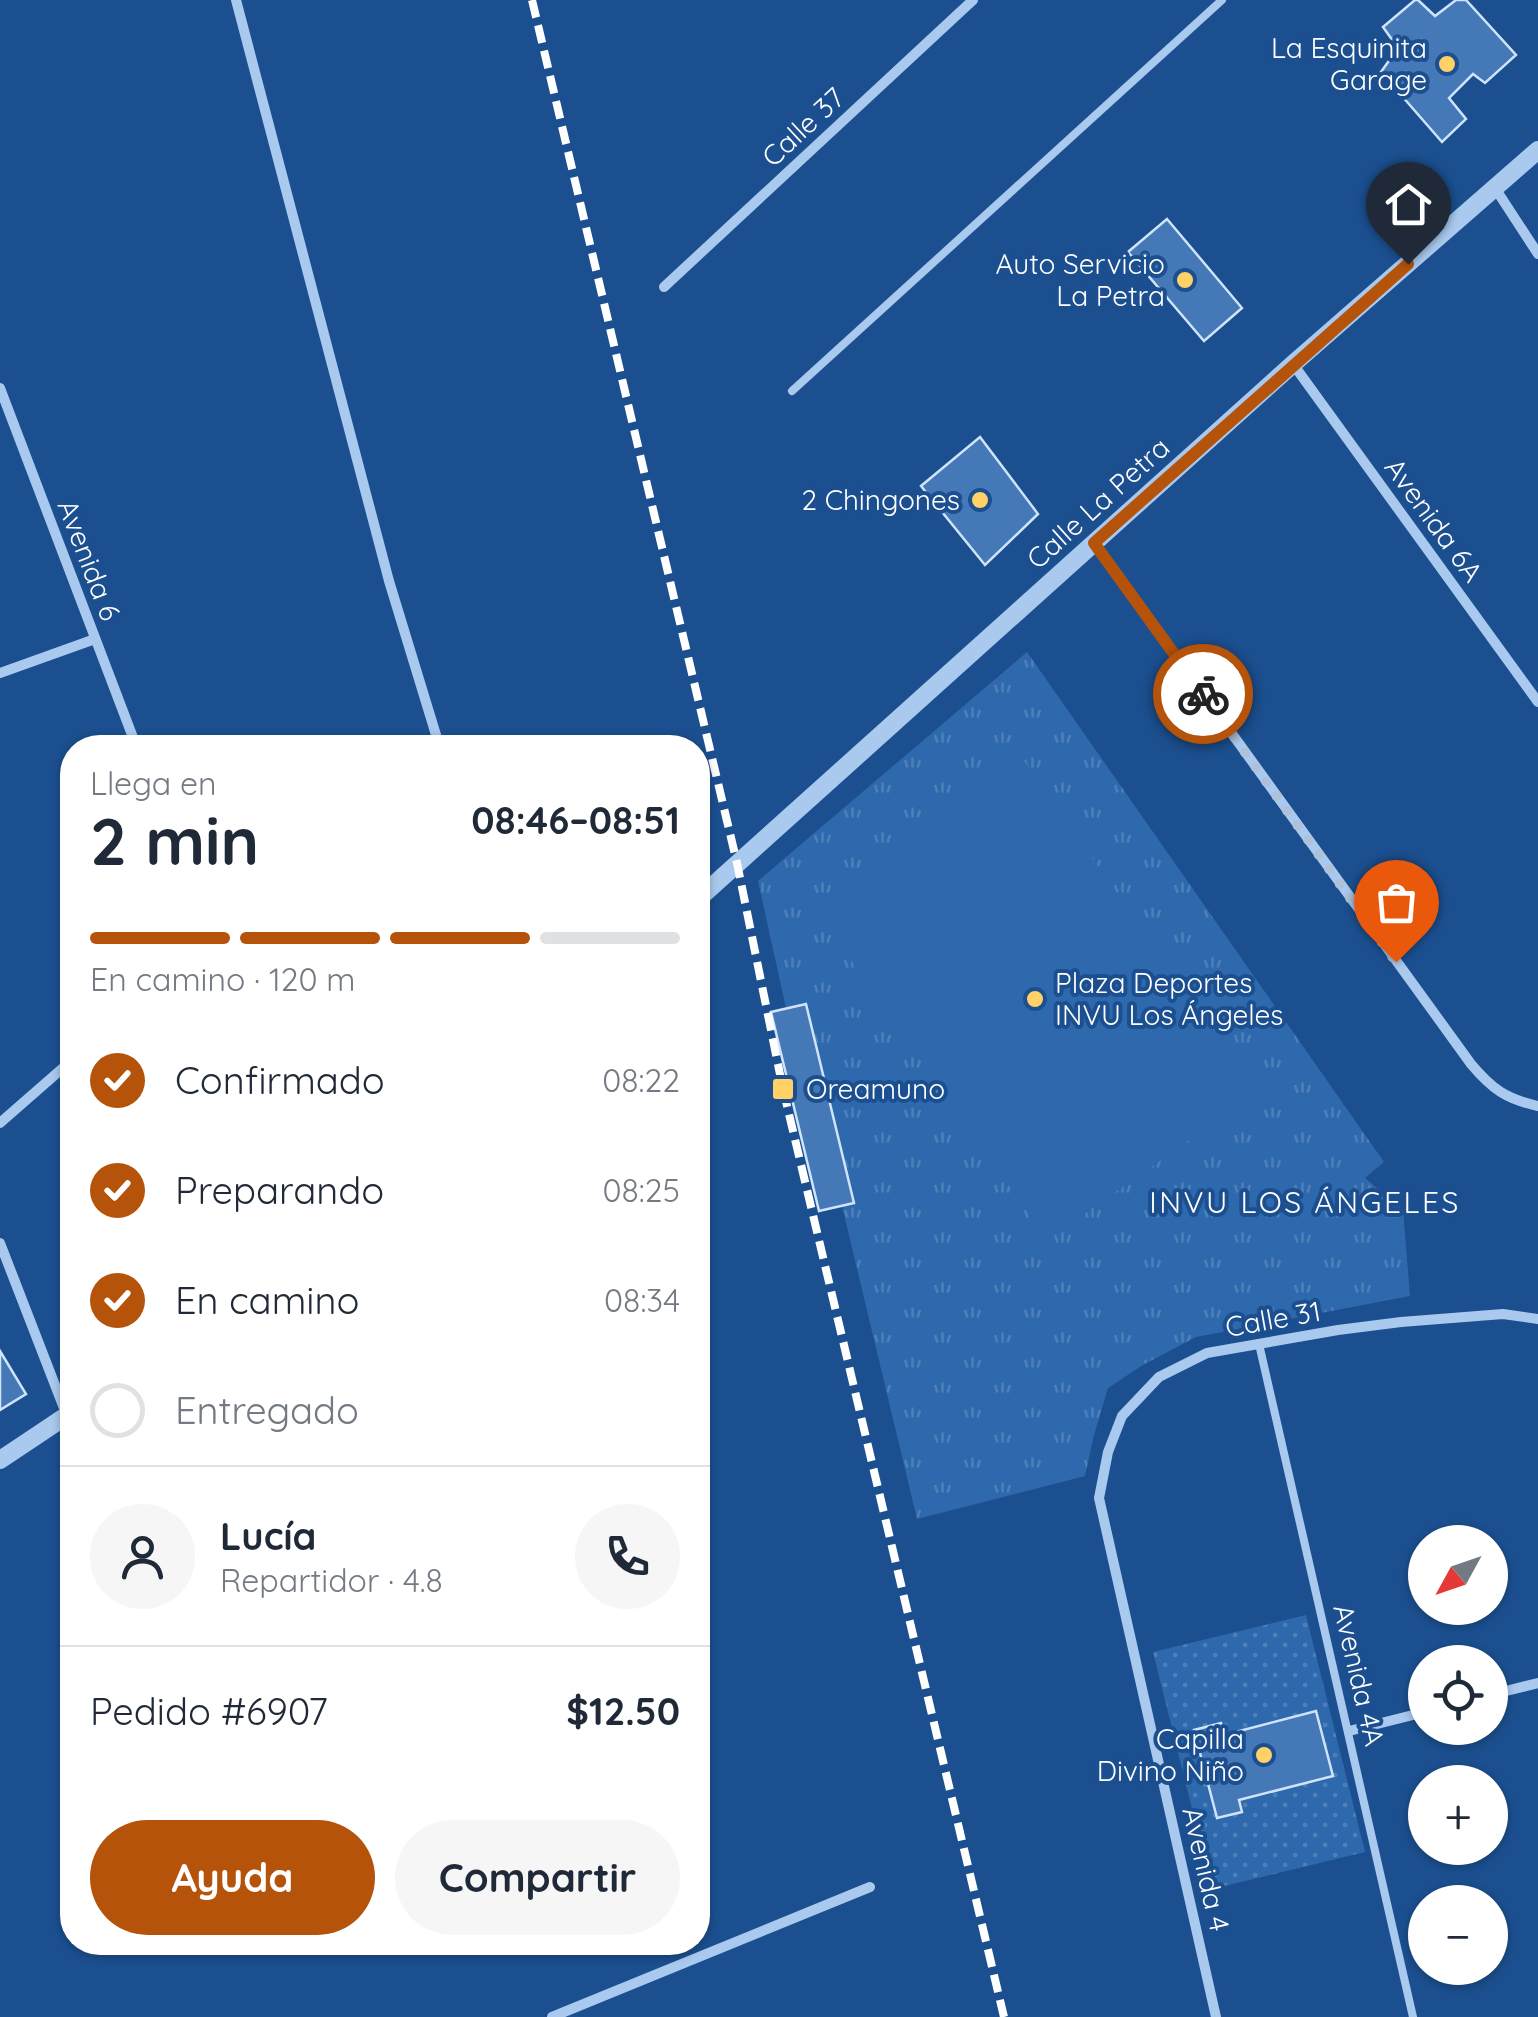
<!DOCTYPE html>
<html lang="es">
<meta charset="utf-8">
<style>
body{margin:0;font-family:Quicksand,sans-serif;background:#f6f6f7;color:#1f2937;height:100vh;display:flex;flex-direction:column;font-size:38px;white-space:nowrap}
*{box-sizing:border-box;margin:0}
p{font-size:32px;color:#747a83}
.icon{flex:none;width:55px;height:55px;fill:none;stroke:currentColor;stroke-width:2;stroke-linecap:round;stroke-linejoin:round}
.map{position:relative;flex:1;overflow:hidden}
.side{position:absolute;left:60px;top:735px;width:650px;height:1220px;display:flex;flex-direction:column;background:#fff;border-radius:40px;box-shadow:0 2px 8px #0004}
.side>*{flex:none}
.needle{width:65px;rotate:230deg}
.buttons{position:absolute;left:1408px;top:1525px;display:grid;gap:20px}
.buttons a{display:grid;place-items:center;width:100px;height:100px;border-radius:50%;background:#fff;box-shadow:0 2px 8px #0004;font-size:50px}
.pin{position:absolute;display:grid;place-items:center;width:85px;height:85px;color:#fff;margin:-102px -42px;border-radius:50% 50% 50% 0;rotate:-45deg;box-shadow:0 0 10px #0007}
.pin .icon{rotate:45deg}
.courier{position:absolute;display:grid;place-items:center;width:100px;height:100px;margin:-50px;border:8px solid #b45309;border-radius:50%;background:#fff;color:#222;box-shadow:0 2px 12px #0007}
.head em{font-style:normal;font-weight:700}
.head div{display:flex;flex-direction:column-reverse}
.head{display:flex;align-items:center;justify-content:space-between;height:170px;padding:0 30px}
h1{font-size:65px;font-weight:700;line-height:75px}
.bar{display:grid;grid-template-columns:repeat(4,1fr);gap:15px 10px;align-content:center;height:120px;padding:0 30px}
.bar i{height:12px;border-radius:8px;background:#e0e1e3}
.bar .on{background:#b45309}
.bar p{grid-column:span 4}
.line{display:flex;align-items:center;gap:25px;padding:0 30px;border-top:2px solid #e0e1e3}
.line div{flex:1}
.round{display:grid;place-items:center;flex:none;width:105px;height:105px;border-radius:52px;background:#f6f6f7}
ol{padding:0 30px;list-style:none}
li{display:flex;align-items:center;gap:30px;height:110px}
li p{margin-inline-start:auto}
li .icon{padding:10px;border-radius:50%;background:#b45309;color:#fff;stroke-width:4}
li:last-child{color:#747a83}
li i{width:55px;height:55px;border:5px solid #e0e1e3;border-radius:50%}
.action{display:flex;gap:20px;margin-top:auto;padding:20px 30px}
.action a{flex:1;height:115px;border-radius:60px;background:#b45309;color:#fff;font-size:40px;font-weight:700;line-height:115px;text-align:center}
.action a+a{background:#f6f6f7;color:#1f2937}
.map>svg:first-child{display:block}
.grass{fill:url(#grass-tufts)}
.garden{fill:url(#garden-dots)}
.pitch{fill:#2e69ad}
.building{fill:#4478b7;stroke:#cfe3fa;stroke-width:2.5}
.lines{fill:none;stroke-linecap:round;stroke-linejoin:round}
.service{stroke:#a9c9ee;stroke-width:8}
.minor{stroke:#a9c9ee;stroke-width:10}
.tertiary{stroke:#a9c9ee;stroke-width:18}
.rail{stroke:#fff;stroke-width:8;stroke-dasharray:18 8;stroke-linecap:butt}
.done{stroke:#afc1d8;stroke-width:10;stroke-dasharray:0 18}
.route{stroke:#b45309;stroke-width:12}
.poi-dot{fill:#ffd166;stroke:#1b4f8f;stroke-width:4}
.labels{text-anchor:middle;stroke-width:8;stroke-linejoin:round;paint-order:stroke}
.poi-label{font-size:28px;fill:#fff;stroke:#1b4f8f;text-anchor:end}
.street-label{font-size:28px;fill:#fff;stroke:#1b4f8f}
.neighbourhood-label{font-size:30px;letter-spacing:2.5px;fill:#fff;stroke:#1b4f8f}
</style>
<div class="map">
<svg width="1538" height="2017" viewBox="0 0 1538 2017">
<defs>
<pattern id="grass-tufts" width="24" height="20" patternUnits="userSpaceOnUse" patternTransform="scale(2.5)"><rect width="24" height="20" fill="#2e69ad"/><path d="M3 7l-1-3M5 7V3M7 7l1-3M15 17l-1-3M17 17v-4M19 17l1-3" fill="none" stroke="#4d80b9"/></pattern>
<pattern id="garden-dots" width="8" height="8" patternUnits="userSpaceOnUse" patternTransform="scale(2.5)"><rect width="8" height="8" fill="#2e69ad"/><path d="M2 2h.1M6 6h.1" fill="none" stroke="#4d80b9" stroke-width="1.8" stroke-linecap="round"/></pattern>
</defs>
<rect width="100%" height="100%" fill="#1b4f8f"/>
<!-- grass -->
<path class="grass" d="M1027 652 1384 1162 1365 1178 1403 1210 1410 1296 1196 1337 1143 1365 1108 1388 1094 1435 1085 1476 917 1519 842 1206 854 1202 806 1005 786 1008 758 881Z"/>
<!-- garden -->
<path class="garden" d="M1306 1615 1365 1852 1212 1889 1153 1652Z"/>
<!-- pitch -->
<path class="pitch" d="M1023 759 1257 1093 1047 1240 813 906Z"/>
<!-- building -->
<g class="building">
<path d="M1415 0H1418L1435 16 1456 0H1466L1516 55 1485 83 1473 74 1449 98 1466 119 1442 142 1381 72 1398 48 1383 27Z"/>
<path d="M1167 219 1242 308 1204 341 1128 252Z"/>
<path d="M980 437 1038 514 985 565 921 486Z"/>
<path d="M806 1004 854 1203 819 1211 771 1012Z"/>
<path d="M0 1351 26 1394 0 1410Z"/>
<path d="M1316 1711 1333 1776 1239 1800 1242 1812 1217 1818 1194 1730 1221 1723 1224 1735Z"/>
</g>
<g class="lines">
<!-- service -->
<g class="service">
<path d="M792 391 1222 0"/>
<path d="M1259 1344 1413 2017"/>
</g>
<!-- minor -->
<g class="minor">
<path d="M236 0 389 581 440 748"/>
<path d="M1495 188 1538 254"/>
<path d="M664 287 973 0"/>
<path d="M1293 364 1538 702"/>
<path d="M0 388 137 748"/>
<path d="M1094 543 1471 1064C1492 1089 1506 1099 1538 1106"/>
<path d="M0 673 95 639"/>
<path d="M0 1123 72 1060"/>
<path d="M0 1243 67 1416"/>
<path d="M1490 1695 1538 1683"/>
<path d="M1349 1731 1425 1712"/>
<path d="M552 2017 870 1887"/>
<path d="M1216 2017 1099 1498 1108 1452 1122 1416 1159 1377 1207 1353 1338 1330 1401 1322 1503 1314 1538 1319"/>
</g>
<!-- tertiary -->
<g class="tertiary">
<path d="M698 899 1293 364 1538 150"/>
<path d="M0 1460 72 1412"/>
</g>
<!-- rail -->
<path class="rail" d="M532 0 737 863 783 1089 1004 2017"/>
</g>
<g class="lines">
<!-- done -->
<path class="done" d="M1203 694 1396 962"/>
<!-- route -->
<path class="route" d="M1203 694 1094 543 1408 264"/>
</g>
<!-- markers -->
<g class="poi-dot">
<circle cx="1447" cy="64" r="10"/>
<circle cx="1185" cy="280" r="10"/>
<circle cx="980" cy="500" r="10"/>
<circle cx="1035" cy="999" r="10"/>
<rect x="771" y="1077" width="24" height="24" rx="5"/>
<circle cx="1264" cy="1755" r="10"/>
</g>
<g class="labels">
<!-- poi labels -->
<g class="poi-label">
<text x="1427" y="58">La Esquinita<tspan x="1427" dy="32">Garage</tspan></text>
<text x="1165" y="274">Auto Servicio<tspan x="1165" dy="32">La Petra</tspan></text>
<text x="960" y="510">2 Chingones</text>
<text x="1055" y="993" text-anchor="start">Plaza Deportes<tspan x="1055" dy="32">INVU Los Ángeles</tspan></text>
<text x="806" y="1099" text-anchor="start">Oreamuno</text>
<text x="1244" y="1749">Capilla<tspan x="1244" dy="32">Divino Niño</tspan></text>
</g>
<!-- street labels -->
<g class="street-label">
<text transform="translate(803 127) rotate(-43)" y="10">Calle 37</text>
<text transform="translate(1098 503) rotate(-42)" y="10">Calle La Petra</text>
<text transform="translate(1434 520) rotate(54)" y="10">Avenida 6A</text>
<text transform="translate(89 560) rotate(69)" y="10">Avenida 6</text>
<text transform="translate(1273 1319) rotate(-10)" y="10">Calle 31</text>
<text transform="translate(1359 1675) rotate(77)" y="10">Avenida 4A</text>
<text transform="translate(1206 1869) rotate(77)" y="10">Avenida 4</text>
</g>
<!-- neighbourhood labels -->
<g class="neighbourhood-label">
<text x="1305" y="1213">INVU LOS ÁNGELES</text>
</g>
</g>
</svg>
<div class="buttons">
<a><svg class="needle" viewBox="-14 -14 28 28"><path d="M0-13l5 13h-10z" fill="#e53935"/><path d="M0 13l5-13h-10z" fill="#747a83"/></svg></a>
<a><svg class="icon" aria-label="locate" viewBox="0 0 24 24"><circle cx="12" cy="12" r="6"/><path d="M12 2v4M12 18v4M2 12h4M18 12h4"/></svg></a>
<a>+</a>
<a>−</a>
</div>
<div class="pin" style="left:1396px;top:962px;background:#ea580c"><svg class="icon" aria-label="bag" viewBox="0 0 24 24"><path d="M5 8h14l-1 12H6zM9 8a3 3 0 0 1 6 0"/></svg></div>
<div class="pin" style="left:1408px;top:264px;background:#1f2937"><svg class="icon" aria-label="home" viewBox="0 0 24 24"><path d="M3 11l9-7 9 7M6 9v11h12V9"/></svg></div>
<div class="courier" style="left:1203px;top:694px"><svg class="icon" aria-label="bike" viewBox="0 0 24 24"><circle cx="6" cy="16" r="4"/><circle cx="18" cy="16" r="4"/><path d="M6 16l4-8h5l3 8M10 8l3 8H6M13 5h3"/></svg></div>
<section class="side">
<div class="head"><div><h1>2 min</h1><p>Llega en</p></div><em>08:46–08:51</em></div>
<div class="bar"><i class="on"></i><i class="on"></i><i class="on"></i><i></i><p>En camino · 120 m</p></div>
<ol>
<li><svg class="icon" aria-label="check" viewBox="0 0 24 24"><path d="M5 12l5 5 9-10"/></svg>Confirmado<p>08:22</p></li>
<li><svg class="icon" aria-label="check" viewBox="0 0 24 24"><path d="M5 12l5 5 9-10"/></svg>Preparando<p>08:25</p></li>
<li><svg class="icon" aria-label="check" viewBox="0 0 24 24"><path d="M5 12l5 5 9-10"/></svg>En camino<p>08:34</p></li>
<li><i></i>Entregado</li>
</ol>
<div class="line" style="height:180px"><a class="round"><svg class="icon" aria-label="person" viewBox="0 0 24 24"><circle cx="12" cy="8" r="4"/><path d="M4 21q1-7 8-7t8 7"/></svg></a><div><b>Lucía</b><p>Repartidor · 4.8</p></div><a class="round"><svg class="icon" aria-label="phone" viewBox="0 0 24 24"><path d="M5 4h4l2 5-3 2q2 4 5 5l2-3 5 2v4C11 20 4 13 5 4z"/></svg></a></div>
<div class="line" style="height:130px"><div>Pedido #6907</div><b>$12.50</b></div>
<div class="action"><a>Ayuda</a><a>Compartir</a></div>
</section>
</div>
